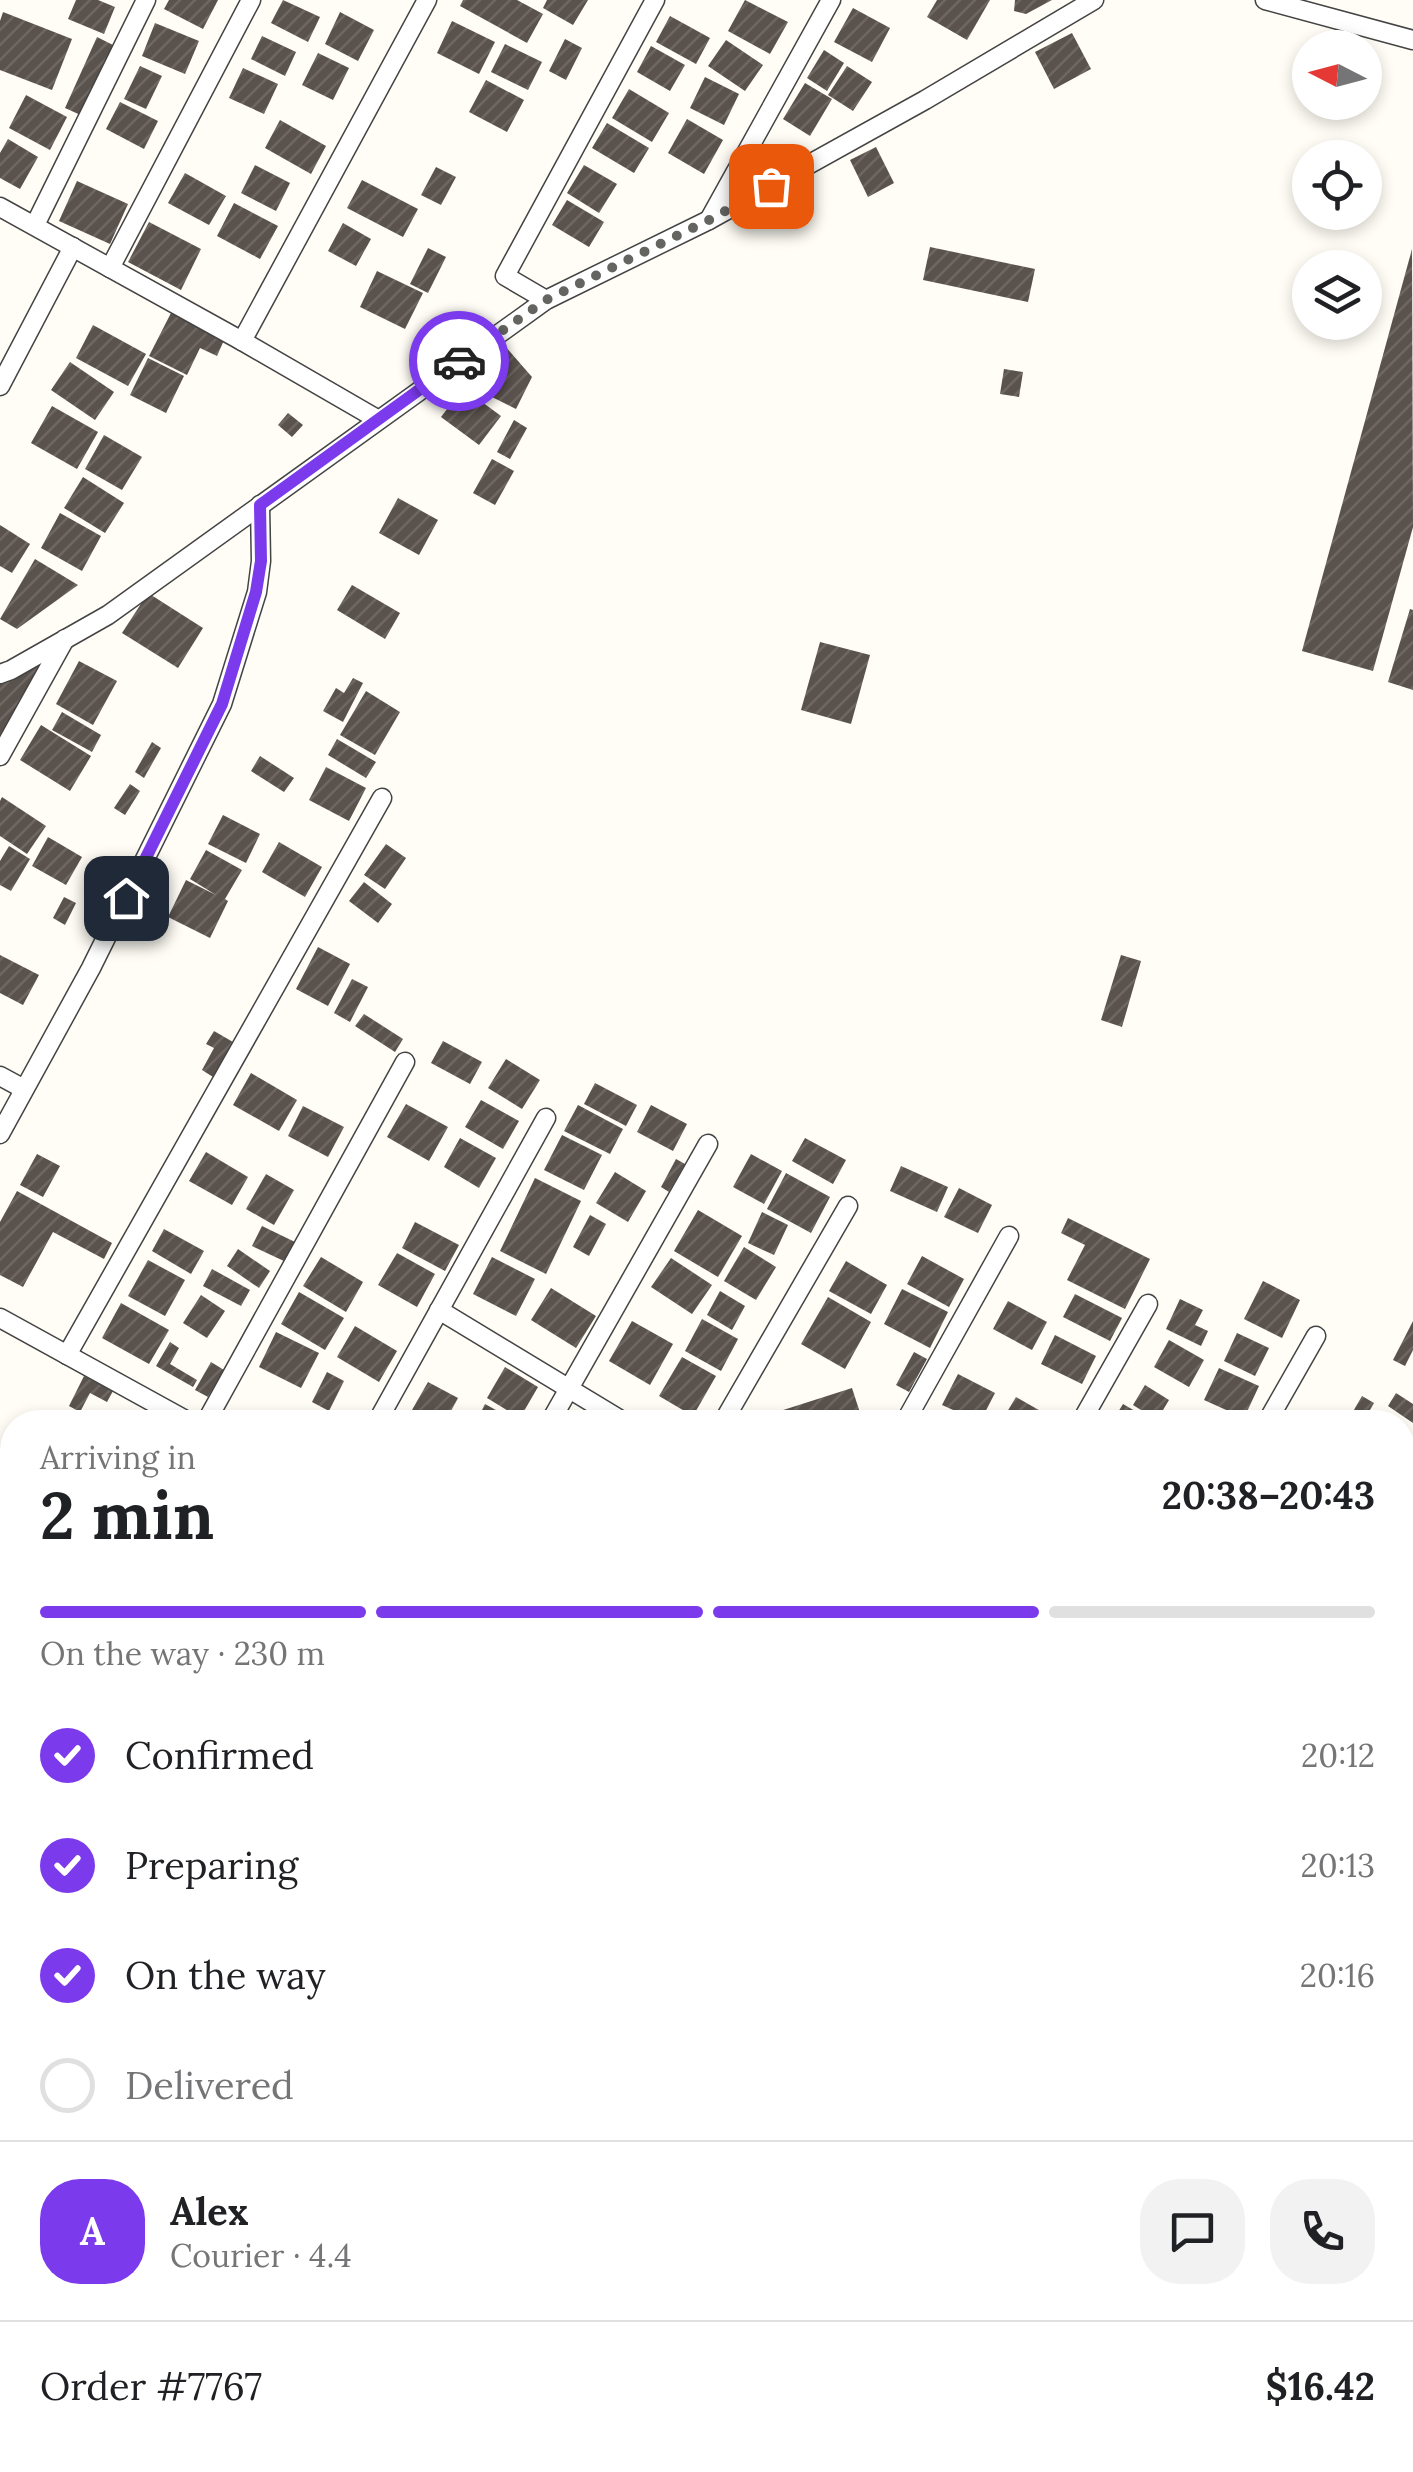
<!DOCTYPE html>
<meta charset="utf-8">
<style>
body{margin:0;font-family:Lora,serif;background:#f2f2f2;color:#202124;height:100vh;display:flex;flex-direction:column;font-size:38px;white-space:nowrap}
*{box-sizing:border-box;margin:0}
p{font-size:32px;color:#757577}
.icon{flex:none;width:55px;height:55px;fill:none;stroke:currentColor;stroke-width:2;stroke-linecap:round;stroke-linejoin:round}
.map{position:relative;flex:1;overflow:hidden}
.panel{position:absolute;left:0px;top:1410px;width:1415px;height:1062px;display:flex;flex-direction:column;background:#fff;border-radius:40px 40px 0 0;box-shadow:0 5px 15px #0003}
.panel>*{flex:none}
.needle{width:65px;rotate:276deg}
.controls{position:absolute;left:1292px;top:30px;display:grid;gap:20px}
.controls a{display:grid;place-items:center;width:90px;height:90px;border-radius:50%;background:#fff;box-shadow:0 5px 15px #0003;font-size:50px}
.pin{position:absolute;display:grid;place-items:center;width:85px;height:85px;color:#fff;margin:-42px;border-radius:20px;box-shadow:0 5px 15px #0006}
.courier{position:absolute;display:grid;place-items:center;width:100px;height:100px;margin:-50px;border:8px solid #7c3aed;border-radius:50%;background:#fff;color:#222;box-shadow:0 2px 12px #0007}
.head em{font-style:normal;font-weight:700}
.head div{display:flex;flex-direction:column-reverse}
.head{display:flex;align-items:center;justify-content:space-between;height:170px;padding:0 40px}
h1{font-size:65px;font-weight:700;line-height:75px}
.bar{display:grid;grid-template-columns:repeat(4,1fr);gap:15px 10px;align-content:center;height:120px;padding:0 40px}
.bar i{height:12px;border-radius:8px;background:#e0e0e0}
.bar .on{background:#7c3aed}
.bar p{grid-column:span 4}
.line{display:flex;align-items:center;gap:25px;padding:0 40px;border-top:2px solid #e0e0e0}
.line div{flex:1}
.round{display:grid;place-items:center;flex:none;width:105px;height:105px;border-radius:40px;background:#f2f2f2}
ol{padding:0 40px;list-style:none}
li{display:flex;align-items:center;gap:30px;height:110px}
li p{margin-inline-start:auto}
li .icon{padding:10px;border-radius:50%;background:#7c3aed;color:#fff;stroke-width:4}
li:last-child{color:#757577}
li i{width:55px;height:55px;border:5px solid #e0e0e0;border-radius:50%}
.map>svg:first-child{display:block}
.building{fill:url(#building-hatch)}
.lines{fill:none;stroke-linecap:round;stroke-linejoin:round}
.minor-casing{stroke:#444;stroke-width:21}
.minor{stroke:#fff;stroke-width:18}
.done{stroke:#646461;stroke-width:10;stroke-dasharray:0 18}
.route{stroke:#7c3aed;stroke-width:12}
</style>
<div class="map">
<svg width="1413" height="2472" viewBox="0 0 1413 2472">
<defs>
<pattern id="building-hatch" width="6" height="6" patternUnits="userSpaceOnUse" patternTransform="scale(2.5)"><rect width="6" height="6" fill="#5a524d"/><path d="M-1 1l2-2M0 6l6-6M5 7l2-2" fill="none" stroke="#6d6662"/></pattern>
</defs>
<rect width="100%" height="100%" fill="#fffdf5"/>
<!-- building -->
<g class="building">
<path d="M76 0H98L115 7 104 34 68 19Z"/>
<path d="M169 0H218L203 29 164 9Z"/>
<path d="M283 0 320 17 308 42 271 23Z"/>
<path d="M463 0H517L543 14 527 43 460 6Z"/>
<path d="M547 0H588L573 25 543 8Z"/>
<path d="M745 0 788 22 770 54 728 31Z"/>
<path d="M937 0H990L967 40 927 17Z"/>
<path d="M1015 0H1052L1026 14 1014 11Z"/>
<path d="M853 8 890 28 872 62 834 42Z"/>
<path d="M3 12 72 39 52 90 0 70V21Z"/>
<path d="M340 12 374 30 358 61 325 44Z"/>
<path d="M670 16 710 38 696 64 656 42Z"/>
<path d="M452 21 495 42 479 74 437 53Z"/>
<path d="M155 23 199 41 185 74 142 56Z"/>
<path d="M1072 33 1091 69 1054 89 1035 52Z"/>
<path d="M262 36 296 52 285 76 251 59Z"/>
<path d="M97 37 117 47 85 117 65 108Z"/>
<path d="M565 39 582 48 566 80 549 71Z"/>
<path d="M726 40 763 65 745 91 708 66Z"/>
<path d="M505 44 542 62 528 90 491 72Z"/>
<path d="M651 46 685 65 670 91 637 72Z"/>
<path d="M824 50 844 63 827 91 807 78Z"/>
<path d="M318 53 349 68 333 100 302 85Z"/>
<path d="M140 66 162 76 146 109 124 99Z"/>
<path d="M847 66 872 82 853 111 828 95Z"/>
<path d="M243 68 278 84 264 114 229 98Z"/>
<path d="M705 77 739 94 724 125 690 108Z"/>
<path d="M486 80 524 100 507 132 469 112Z"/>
<path d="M805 83 832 99 810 136 783 119Z"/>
<path d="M629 89 669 113 652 142 612 118Z"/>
<path d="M26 95 67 117 50 150 9 128Z"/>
<path d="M120 102 158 121 144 149 106 129Z"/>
<path d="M687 119 723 140 704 174 668 153Z"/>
<path d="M280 120 326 146 311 174 265 148Z"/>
<path d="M607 123 649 148 634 173 592 148Z"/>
<path d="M8 139 38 157 20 189 0 178V153Z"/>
<path d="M876 147 894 183 868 197 850 160Z"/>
<path d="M255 165 290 183 276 211 241 193Z"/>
<path d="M584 165 617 184 599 213 567 193Z"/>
<path d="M436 167 456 177 441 205 421 195Z"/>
<path d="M185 173 226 196 209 225 168 203Z"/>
<path d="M362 180 418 209 403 237 347 208Z"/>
<path d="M77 181 128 204 110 244 59 221Z"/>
<path d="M567 200 604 222 589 247 552 225Z"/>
<path d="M234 203 278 226 260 259 217 236Z"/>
<path d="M149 222 201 249 181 290 128 262Z"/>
<path d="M343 223 371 239 356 266 328 251Z"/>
<path d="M930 247 1035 269 1028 302 923 280Z"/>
<path d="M428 248 446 257 428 293 410 284Z"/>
<path d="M1412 249 1413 527 1373 671 1302 651Z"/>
<path d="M377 271 423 293 405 329 360 307Z"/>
<path d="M172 311 225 338 217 356 200 348 187 375 149 356Z"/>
<path d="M93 325 146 354 128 386 76 358Z"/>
<path d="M504 345 532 377 516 409 464 383Z"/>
<path d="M148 358 184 376 166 413 130 395Z"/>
<path d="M70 362 114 392 95 420 51 390Z"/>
<path d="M1004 369 1023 372 1019 397 1000 394Z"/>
<path d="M463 388 501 416 479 445 441 417Z"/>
<path d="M52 406 98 432 77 469 31 443Z"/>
<path d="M288 413 303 425 292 437 278 425Z"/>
<path d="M514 420 527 428 510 459 497 452Z"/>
<path d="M104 435 142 457 122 490 85 469Z"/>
<path d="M492 459 514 471 495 505 473 493Z"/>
<path d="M83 477 124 503 105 533 64 508Z"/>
<path d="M398 498 438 520 419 555 379 533Z"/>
<path d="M60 513 101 536 82 571 41 548Z"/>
<path d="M0 525 30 544 12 573 0 566Z"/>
<path d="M35 559 78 585 17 629 0 619Z"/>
<path d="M352 585 400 613 385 639 337 610Z"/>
<path d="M148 593 203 628 178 668 122 633Z"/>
<path d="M1410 609 1413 610V690L1388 682Z"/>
<path d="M820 642 870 655 851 724 801 710Z"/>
<path d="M79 661 117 681 93 725 56 704Z"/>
<path d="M40 665 0 740V681Z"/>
<path d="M353 678 363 683 343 722 323 711 336 688 344 693Z"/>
<path d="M366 691 400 712 375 755 340 735Z"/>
<path d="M62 712 101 735 92 752 52 730Z"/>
<path d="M41 725 91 756 70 791 20 760Z"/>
<path d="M337 739 376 762 366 778 328 755Z"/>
<path d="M152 742 161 748 144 778 135 772Z"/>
<path d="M260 756 294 778 284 792 251 771Z"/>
<path d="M326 767 366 788 349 821 309 800Z"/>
<path d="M130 784 140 791 125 815 114 808Z"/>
<path d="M2 797 46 826 27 854 0 836V801Z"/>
<path d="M223 815 260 834 246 863 208 844Z"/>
<path d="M48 837 82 857 66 885 32 866Z"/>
<path d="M279 842 322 867 305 897 262 872Z"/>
<path d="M386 844 406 858 385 889 364 875Z"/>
<path d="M9 846 30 859 11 891 0 885V861Z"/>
<path d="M206 850 242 870 225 899 228 901 210 938 168 917 186 880 216 895 190 879Z"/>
<path d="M364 882 392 904 378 923 349 901Z"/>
<path d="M64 897 76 903 65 925 53 918Z"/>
<path d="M318 947 350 964 328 1006 296 989Z"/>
<path d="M0 955 39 975 23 1005 0 993Z"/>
<path d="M1121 955 1141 961 1122 1027 1101 1020Z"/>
<path d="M352 979 368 987 350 1022 334 1013Z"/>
<path d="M364 1014 403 1039 395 1052 355 1026Z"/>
<path d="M214 1031 233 1042 213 1077 202 1070 214 1048 206 1044Z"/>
<path d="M443 1041 482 1062 470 1084 431 1063Z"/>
<path d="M506 1059 540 1080 522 1109 488 1088Z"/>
<path d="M251 1073 297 1100 279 1131 233 1105Z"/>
<path d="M595 1083 637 1105 626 1126 584 1104Z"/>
<path d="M481 1100 519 1121 503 1149 465 1127Z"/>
<path d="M406 1104 448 1127 429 1161 387 1137Z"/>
<path d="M578 1105 623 1129 610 1154 564 1131Z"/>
<path d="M651 1105 687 1124 673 1151 637 1132Z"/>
<path d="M303 1106 344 1127 328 1157 288 1136Z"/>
<path d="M562 1135 602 1155 584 1190 544 1170Z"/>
<path d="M460 1138 496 1158 479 1188 444 1167Z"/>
<path d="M805 1138 846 1160 833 1184 792 1161Z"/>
<path d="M206 1152 248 1177 232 1205 189 1181Z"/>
<path d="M37 1154 60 1166 43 1197 20 1185Z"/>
<path d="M751 1154 782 1171 764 1204 733 1187Z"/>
<path d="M676 1159 685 1164 669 1192 661 1187Z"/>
<path d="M901 1166 948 1187 937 1212 890 1191Z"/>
<path d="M615 1172 646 1191 628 1222 596 1203Z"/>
<path d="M786 1173 830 1197 811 1233 767 1209Z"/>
<path d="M266 1174 294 1190 274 1225 246 1209Z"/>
<path d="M535 1178 581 1201 546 1274 500 1251Z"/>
<path d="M959 1188 992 1205 978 1233 944 1217Z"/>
<path d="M17 1191 112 1243 104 1259 53 1232 23 1287 0 1275V1222Z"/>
<path d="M698 1210 742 1236 718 1277 674 1251Z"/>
<path d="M762 1212 788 1225 774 1255 748 1243Z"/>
<path d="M590 1215 606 1224 589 1256 573 1247Z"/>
<path d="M1068 1218 1150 1259 1125 1309 1067 1280 1085 1245 1061 1233Z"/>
<path d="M415 1222 459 1245 445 1271 402 1248Z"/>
<path d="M262 1226 295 1242 286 1262 252 1246Z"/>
<path d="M164 1229 204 1251 191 1274 152 1251Z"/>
<path d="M744 1247 776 1267 756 1300 724 1281Z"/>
<path d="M238 1249 270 1271 259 1288 227 1266Z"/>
<path d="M397 1253 435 1274 417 1307 378 1285Z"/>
<path d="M922 1256 964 1279 949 1307 907 1284Z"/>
<path d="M321 1257 363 1282 346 1312 303 1286Z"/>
<path d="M492 1257 535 1279 516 1316 473 1294Z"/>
<path d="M671 1258 712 1285 692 1314 651 1287Z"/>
<path d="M148 1260 185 1280 165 1316 128 1296Z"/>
<path d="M846 1261 887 1285 871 1314 829 1291Z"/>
<path d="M212 1269 250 1290 241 1306 203 1286Z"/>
<path d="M1263 1281 1300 1300 1282 1338 1244 1319Z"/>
<path d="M551 1288 596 1316 576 1348 531 1320Z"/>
<path d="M902 1289 948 1312 930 1348 884 1324Z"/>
<path d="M720 1291 745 1306 732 1330 707 1315Z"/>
<path d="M299 1292 344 1318 325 1350 281 1324Z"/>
<path d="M1075 1294 1122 1318 1110 1341 1063 1317Z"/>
<path d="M201 1295 225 1311 207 1338 183 1323Z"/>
<path d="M828 1297 871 1322 845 1369 801 1344Z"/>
<path d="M1180 1299 1203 1310 1195 1325 1208 1331 1201 1346 1166 1329Z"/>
<path d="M1008 1301 1047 1322 1032 1350 993 1329Z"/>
<path d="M121 1303 169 1330 149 1364 102 1338Z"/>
<path d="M702 1319 738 1339 721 1371 685 1351Z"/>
<path d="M632 1321 673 1344 650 1385 609 1361Z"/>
<path d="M1413 1321V1350L1405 1366 1393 1360Z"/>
<path d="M355 1326 397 1351 379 1382 337 1357Z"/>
<path d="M276 1332 319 1353 301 1388 259 1367Z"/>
<path d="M1237 1333 1269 1348 1255 1376 1224 1361Z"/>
<path d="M1055 1335 1096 1356 1082 1384 1041 1364Z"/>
<path d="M1169 1340 1204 1360 1189 1387 1154 1367Z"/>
<path d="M170 1342 179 1348 170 1364 197 1380 193 1387 156 1366Z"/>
<path d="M914 1352 927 1359 909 1392 896 1385Z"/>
<path d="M682 1357 716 1376 693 1416 659 1396Z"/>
<path d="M211 1362 224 1370 208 1397 195 1390Z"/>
<path d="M505 1367 538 1387 520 1418 487 1398Z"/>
<path d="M1219 1368 1259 1386 1244 1418 1204 1400Z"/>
<path d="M327 1372 344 1381 329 1411 312 1402Z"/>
<path d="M958 1374 995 1393 980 1422 942 1405Z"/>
<path d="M84 1376 113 1391 107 1402 90 1393 80 1412 69 1406Z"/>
<path d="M428 1382 458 1398 445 1422H434L412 1410Z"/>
<path d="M1145 1385 1169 1400 1157 1420 1133 1405Z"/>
<path d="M852 1388 863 1422H780L777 1412Z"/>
<path d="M1396 1393 1413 1404V1423L1388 1406Z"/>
<path d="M1362 1396 1374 1403 1363 1422H1347Z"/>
<path d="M1016 1397 1051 1417 1048 1422H1001Z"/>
<path d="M485 1404 518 1422H476Z"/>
<path d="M1123 1404 1147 1418 1145 1422H1112Z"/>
<path d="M1402 1662 1413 1668V1711L1402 1705Z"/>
<path d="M1409 1823 1413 1825V1866L1402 1860V1835Z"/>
<path d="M1402 1875 1413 1881V1915L1411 1918 1402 1913Z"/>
<path d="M1402 1968 1413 1974V2016L1402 2010Z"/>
</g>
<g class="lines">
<defs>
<g id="minor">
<path d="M1265 0 1413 40"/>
<path d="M0 207 242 341 377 419"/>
<path d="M709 220 831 0"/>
<path d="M35 225 146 0"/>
<path d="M110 268 251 0"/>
<path d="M546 300 505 276 655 0"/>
<path d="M242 341 427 0"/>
<path d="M0 386 73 247"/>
<path d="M0 674 11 670 108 615 546 300 709 220 925 100 1094 0"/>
<path d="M0 756 65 639"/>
<path d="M0 1076 24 1089"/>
<path d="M0 1134 91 968 222 704 257 592 261 561 260 505"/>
<path d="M439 1310 624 1422"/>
<path d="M0 1318 189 1422"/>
<path d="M67 1355 382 798"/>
<path d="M206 1422 405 1062"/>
<path d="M377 1422 546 1118"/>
<path d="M550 1422 708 1144"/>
<path d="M723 1422 848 1206"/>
<path d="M905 1422 1009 1236"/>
<path d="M1081 1422 1148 1304"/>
<path d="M1267 1422 1316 1336"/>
<path d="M1402 1482 1413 1463"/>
<path d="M1402 1788 1413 1769"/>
<path d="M1402 2095 1413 2076"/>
<path d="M1402 2108 1413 2114"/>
<path d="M437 2472 442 2460"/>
<path d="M774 2472 780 2460"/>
</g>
</defs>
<!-- minor casing -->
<use href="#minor" class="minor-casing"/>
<!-- minor -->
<use href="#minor" class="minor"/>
</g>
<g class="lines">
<!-- done -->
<path class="done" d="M459 361 546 300 709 220 771 186"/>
<!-- route -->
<path class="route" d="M126 898 222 704 256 592 261 561 260 505 459 361"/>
</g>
</svg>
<div class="controls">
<a><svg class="needle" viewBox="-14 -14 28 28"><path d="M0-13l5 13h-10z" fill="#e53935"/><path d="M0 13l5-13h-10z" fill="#757577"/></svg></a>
<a><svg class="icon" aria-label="locate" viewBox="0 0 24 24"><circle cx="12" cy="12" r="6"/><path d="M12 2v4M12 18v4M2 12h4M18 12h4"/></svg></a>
<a><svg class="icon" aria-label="layers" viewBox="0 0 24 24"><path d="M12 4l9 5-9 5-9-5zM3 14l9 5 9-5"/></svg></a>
</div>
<div class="pin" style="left:771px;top:186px;background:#ea580c"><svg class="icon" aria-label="bag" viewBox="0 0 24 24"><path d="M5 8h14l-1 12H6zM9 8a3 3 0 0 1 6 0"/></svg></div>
<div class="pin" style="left:126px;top:898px;background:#1f2937"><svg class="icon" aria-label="home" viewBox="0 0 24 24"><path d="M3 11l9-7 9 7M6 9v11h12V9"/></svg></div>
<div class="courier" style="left:459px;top:361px"><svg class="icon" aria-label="car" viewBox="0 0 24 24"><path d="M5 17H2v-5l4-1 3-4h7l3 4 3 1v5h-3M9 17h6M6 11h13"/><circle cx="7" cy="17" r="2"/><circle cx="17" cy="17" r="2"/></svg></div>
<section class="panel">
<div class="head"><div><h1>2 min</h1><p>Arriving in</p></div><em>20:38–20:43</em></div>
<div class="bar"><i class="on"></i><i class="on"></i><i class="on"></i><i></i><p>On the way · 230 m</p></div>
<ol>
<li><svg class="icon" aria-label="check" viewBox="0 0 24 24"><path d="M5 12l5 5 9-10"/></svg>Confirmed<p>20:12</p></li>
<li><svg class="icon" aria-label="check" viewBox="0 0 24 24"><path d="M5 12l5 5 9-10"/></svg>Preparing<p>20:13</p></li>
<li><svg class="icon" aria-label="check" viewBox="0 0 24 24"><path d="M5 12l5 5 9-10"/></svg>On the way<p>20:16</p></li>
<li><i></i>Delivered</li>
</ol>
<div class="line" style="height:180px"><b class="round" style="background:#7c3aed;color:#fff">A</b><div><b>Alex</b><p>Courier · 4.4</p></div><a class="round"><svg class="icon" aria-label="chat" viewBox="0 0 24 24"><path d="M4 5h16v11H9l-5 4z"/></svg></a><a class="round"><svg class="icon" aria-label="phone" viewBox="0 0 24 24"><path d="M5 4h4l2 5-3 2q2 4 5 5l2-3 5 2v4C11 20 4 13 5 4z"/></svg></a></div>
<div class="line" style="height:130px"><div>Order #7767</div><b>$16.42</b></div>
</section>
</div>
